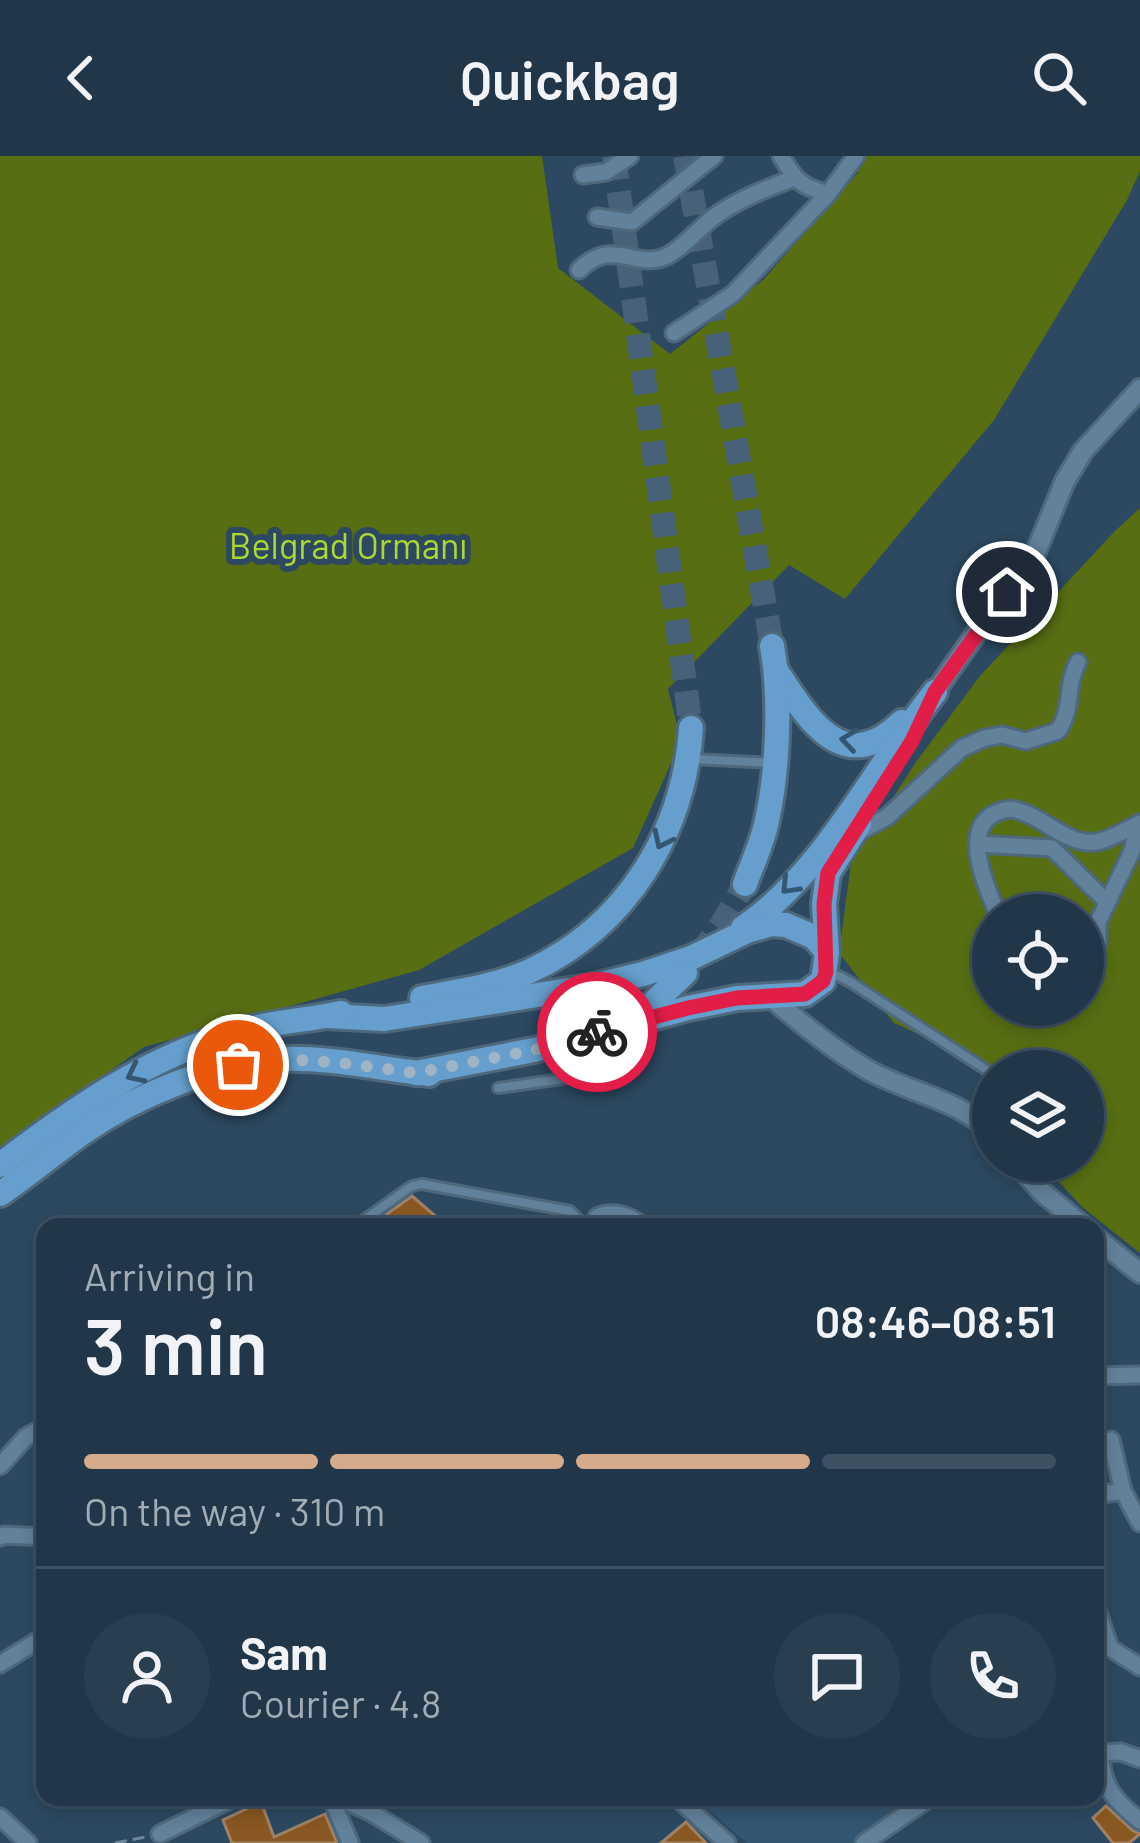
<!DOCTYPE html>
<meta charset="utf-8">
<style>
body{margin:0;font-family:Barlow,sans-serif;background:#293f50;color:#f1f3f6;height:100vh;display:flex;flex-direction:column;font-size:45px;white-space:nowrap}
*{box-sizing:border-box;margin:0}
p{font-size:39px;color:#a2acb4}
.icon{flex:none;width:66px;height:66px;fill:none;stroke:currentColor;stroke-width:2;stroke-linecap:round;stroke-linejoin:round}
.map{position:relative;flex:1;overflow:hidden}
.details{position:absolute;left:36px;top:1062px;width:1068px;height:588px;display:flex;flex-direction:column;background:#213749;border-radius:24px;box-shadow:0 6px 18px #0003,0 0 0 3px #3e5161}
.details>*{flex:none}
.fabs{position:absolute;left:972px;top:738px;display:grid;gap:24px}
.fabs a{display:grid;place-items:center;width:132px;height:132px;border-radius:50%;background:#213749;box-shadow:0 6px 18px #0003,0 0 0 3px #3e5161;font-size:60px}
.pin{position:absolute;display:grid;place-items:center;width:102px;height:102px;color:#fff;margin:-51px;border:6px solid #fff;border-radius:50%;box-shadow:0 3px 12px #0007}
.courier{position:absolute;display:grid;place-items:center;width:120px;height:120px;margin:-60px;border:9px solid #e11d48;border-radius:50%;background:#fff;color:#222;box-shadow:0 3px 15px #0007}
.head em{font-style:normal;font-weight:600}
.head div{display:flex;flex-direction:column-reverse}
.head{display:flex;align-items:center;justify-content:space-between;height:204px;padding:0 48px}
h1{font-size:78px;font-weight:600;line-height:90px}
.bar{display:grid;grid-template-columns:repeat(4,1fr);gap:18px 12px;align-content:center;height:144px;padding:0 48px}
.bar i{height:15px;border-radius:9px;background:#3e5161}
.bar .selected{background:#d6ab8b}
.bar p{grid-column:span 4}
.line{display:flex;align-items:center;gap:30px;padding:0 48px;border-top:3px solid #3e5161}
.line div{flex:1}
.round{display:grid;place-items:center;flex:none;width:126px;height:126px;border-radius:63px;background:#293f50}
header{display:flex;justify-content:space-between;align-items:center;height:156px;padding:0 48px;background:#213749;font-size:54px;font-weight:600}
.map>svg:first-child{display:block}
.built{fill:#335672}
.green{fill:#576e13;fill-rule:evenodd}
.building{fill:#895721;stroke:#9f8166;stroke-width:3}
.lines{fill:none;stroke-linecap:round;stroke-linejoin:round}
.primary-tunnel{stroke:#476278;stroke-width:24;stroke-dasharray:24 12;stroke-linecap:butt}
.service-casing{stroke:#4e687c;stroke-width:14}
.minor-casing{stroke:#4e687c;stroke-width:21}
.tertiary-casing{stroke:#4e687c;stroke-width:24}
.primary-casing{stroke:#4e687c;stroke-width:30}
.path{stroke:#6e879b;stroke-width:3;stroke-dasharray:12 6;stroke-linecap:butt}
.service{stroke:#62819b;stroke-width:8}
.minor{stroke:#62819b;stroke-width:15}
.tertiary{stroke:#62819b;stroke-width:18}
.primary{stroke:#669fcd;stroke-width:24}
.oneway{stroke:#355671}
.done{stroke:#9fb4c6;stroke-width:12;stroke-dasharray:0 21.6}
.route{stroke:#e11d48;stroke-width:15}
.labels{text-anchor:middle;stroke-width:12;stroke-linejoin:round;paint-order:stroke}
.park-label{font-size:36px;fill:#acd831;stroke:#2c4961}
</style>
<header><svg class="icon" aria-label="back" viewBox="0 0 24 24"><path d="M15 5l-7 7 7 7"/></svg>Quickbag<svg class="icon" aria-label="search" viewBox="0 0 24 24"><circle cx="10" cy="10" r="6"/><path d="M15 15l6 6"/></svg></header>
<div class="map">
<svg width="1140" height="1687" viewBox="0 0 1140 1687">
<rect width="100%" height="100%" fill="#2c4961"/>
<!-- built -->
<path class="built" d="M706 1641H898L902 1657 853 1687H747L700 1647Z"/>
<!-- green -->
<g class="green">
<path d="M0 0H542L558 112 670 198 763 124 858 17 849 0H1140V15L1127 44 994 264 845 443 789 409 668 533 681 585 633 692 419 814 144 891 0 992Z"/>
<path d="M1140 352V1097L1082 1051 1040 1005H1083V915H1000L894 867 839 797 851 707 916 606 980 520 1115 375ZM993 759H1083V849H993Z"/>
</g>
<!-- building -->
<g class="building">
<path d="M412 1040 448 1071H376L387 1058Z"/>
<path d="M261 1646 274 1681 325 1658 337 1687H232L223 1664Z"/>
<path d="M1106 1650 1132 1674 1140 1678 1129 1687H1113L1093 1662Z"/>
<path d="M686 1666 706 1687H661Z"/>
</g>
<g class="lines">
<!-- primary-tunnel -->
<g class="primary-tunnel">
<path d="M614 0 691 572"/>
<path d="M685 0 772 490"/>
<path d="M697 801 720 771 745 728"/>
</g>
<defs>
<g id="service">
<path d="M692 603 773 607"/>
<path d="M831 820H839L852 827 993 918"/>
<path d="M498 932 576 921 592 909 587 886"/>
<path d="M354 1071 412 1030 422 1028 570 1055 579 1064 578 1071"/>
</g>
<g id="minor">
<path d="M781 0C796 25 800 30 828 38L856 0"/>
<path d="M583 19 606 16 630 0"/>
<path d="M597 61 632 66 714 0"/>
<path d="M579 114C614 80 634 115 667 100 686 90 700 70 718 58 741 42 768 32 794 22"/>
<path d="M674 177 733 138 828 38"/>
<path d="M853 679 887 661 962 592 985 582 1002 579 1026 585 1058 575C1074 551 1065 530 1078 506"/>
<path d="M978 688 1052 692 1107 746"/>
<path d="M998 759C987 732 958 671 998 656 1003 654 1010 652 1016 654 1043 660 1067 690 1096 686 1110 684 1127 673 1140 667"/>
<path d="M1098 790V766L1132 695 1138 668"/>
<path d="M593 1071 597 1061C612 1054 632 1059 643 1071"/>
<path d="M1095 1220 1140 1219"/>
<path d="M1111 1284 1123 1335 1140 1367"/>
<path d="M0 1310 26 1281 45 1270"/>
<path d="M1095 1339 1123 1335"/>
<path d="M0 1381 4 1379 45 1381"/>
<path d="M1095 1448 1110 1492 1140 1511"/>
<path d="M0 1508 45 1480"/>
<path d="M1100 1596C1103 1632 1113 1643 1140 1665"/>
<path d="M1095 1597 1121 1596 1140 1603"/>
<path d="M331 1641 350 1687"/>
<path d="M336 1641 372 1657 421 1687"/>
<path d="M676 1641 727 1687"/>
<path d="M0 1661 28 1687"/>
<path d="M160 1678 235 1641"/>
<path d="M864 1687 931 1641"/>
</g>
<g id="tertiary">
<path d="M935 536 984 466 1035 398 1065 325 1083 295 1140 233"/>
<path d="M769 840C801 867 832 893 868 914 909 937 960 943 993 978"/>
<path d="M1015 1005 1041 1035 1084 1071"/>
<path d="M1095 1081 1140 1117"/>
</g>
<g id="primary">
<path d="M777 516C808 563 843 623 902 566"/>
<path d="M745 728C752 708 763 686 767 664 778 615 781 540 772 490"/>
<path d="M743 772C825 716 874 612 935 536"/>
<path d="M827 796 824 748 828 717 859 668"/>
<path d="M422 842C458 835 497 830 530 815 627 770 684 676 691 572"/>
<path d="M327 860 384 863 589 831 643 818 691 802 747 775 771 768 786 769 814 781 827 796 823 825 805 838 737 842 688 852 534 894 416 917"/>
<path d="M636 863 685 817"/>
<path d="M0 1009C73 953 150 899 241 875 273 866 308 864 341 857"/>
<path d="M0 1038C28 1019 54 997 82 977 135 940 216 906 281 903 331 901 380 913 429 918"/>
</g>
</defs>
<!-- service casing -->
<use href="#service" class="service-casing"/>
<!-- minor casing -->
<use href="#minor" class="minor-casing"/>
<!-- tertiary casing -->
<use href="#tertiary" class="tertiary-casing"/>
<!-- primary casing -->
<use href="#primary" class="primary-casing"/>
<!-- path -->
<path class="path" d="M115 1687 146 1681"/>
<!-- service -->
<use href="#service" class="service"/>
<!-- minor -->
<use href="#minor" class="minor"/>
<!-- tertiary -->
<use href="#tertiary" class="tertiary"/>
<!-- primary -->
<use href="#primary" class="primary"/>
</g>
<!-- one-way arrows -->
<defs><path id="oneway-chevron" d="M-2-3.5L2.5 0L-2 3.5" fill="none" stroke-width="1.6" stroke-linecap="round" stroke-linejoin="round" transform="scale(3)"/></defs>
<g class="oneway">
<use href="#oneway-chevron" transform="translate(849 584) rotate(-172)"/>
<use href="#oneway-chevron" transform="translate(662 684) rotate(116)"/>
<use href="#oneway-chevron" transform="translate(789 730) rotate(134)"/>
<use href="#oneway-chevron" transform="translate(135 918) rotate(154)"/>
</g>
<g class="lines">
<!-- done -->
<path class="done" d="M238 909 286 903 342 907 416 917 534 894 597 876"/>
<!-- route -->
<path class="route" d="M597 876 688 852 737 842 805 838 823 825 826 816 824 748 828 717 912 585 935 536 1007 436"/>
</g>
<g class="labels">
<!-- park labels -->
<g class="park-label">
<text x="348" y="403">Belgrad Ormanı</text>
</g>
</g>
</svg>
<div class="fabs">
<a><svg class="icon" aria-label="locate" viewBox="0 0 24 24"><circle cx="12" cy="12" r="6"/><path d="M12 2v4M12 18v4M2 12h4M18 12h4"/></svg></a>
<a><svg class="icon" aria-label="layers" viewBox="0 0 24 24"><path d="M12 4l9 5-9 5-9-5zM3 14l9 5 9-5"/></svg></a>
</div>
<div class="pin" style="left:238px;top:909px;background:#ea580c"><svg class="icon" aria-label="bag" viewBox="0 0 24 24"><path d="M5 8h14l-1 12H6zM9 8a3 3 0 0 1 6 0"/></svg></div>
<div class="pin" style="left:1007px;top:436px;background:#1f2937"><svg class="icon" aria-label="home" viewBox="0 0 24 24"><path d="M3 11l9-7 9 7M6 9v11h12V9"/></svg></div>
<div class="courier" style="left:597px;top:876px"><svg class="icon" aria-label="bike" viewBox="0 0 24 24"><circle cx="6" cy="16" r="4"/><circle cx="18" cy="16" r="4"/><path d="M6 16l4-8h5l3 8M10 8l3 8H6M13 5h3"/></svg></div>
<section class="details">
<div class="head"><div><h1>3 min</h1><p>Arriving in</p></div><em>08:46–08:51</em></div>
<div class="bar"><i class="selected"></i><i class="selected"></i><i class="selected"></i><i></i><p>On the way · 310 m</p></div>
<div class="line" style="height:216px"><a class="round"><svg class="icon" aria-label="person" viewBox="0 0 24 24"><circle cx="12" cy="8" r="4"/><path d="M4 21q1-7 8-7t8 7"/></svg></a><div><b>Sam</b><p>Courier · 4.8</p></div><a class="round"><svg class="icon" aria-label="chat" viewBox="0 0 24 24"><path d="M4 5h16v11H9l-5 4z"/></svg></a><a class="round"><svg class="icon" aria-label="phone" viewBox="0 0 24 24"><path d="M5 4h4l2 5-3 2q2 4 5 5l2-3 5 2v4C11 20 4 13 5 4z"/></svg></a></div>
</section>
</div>
